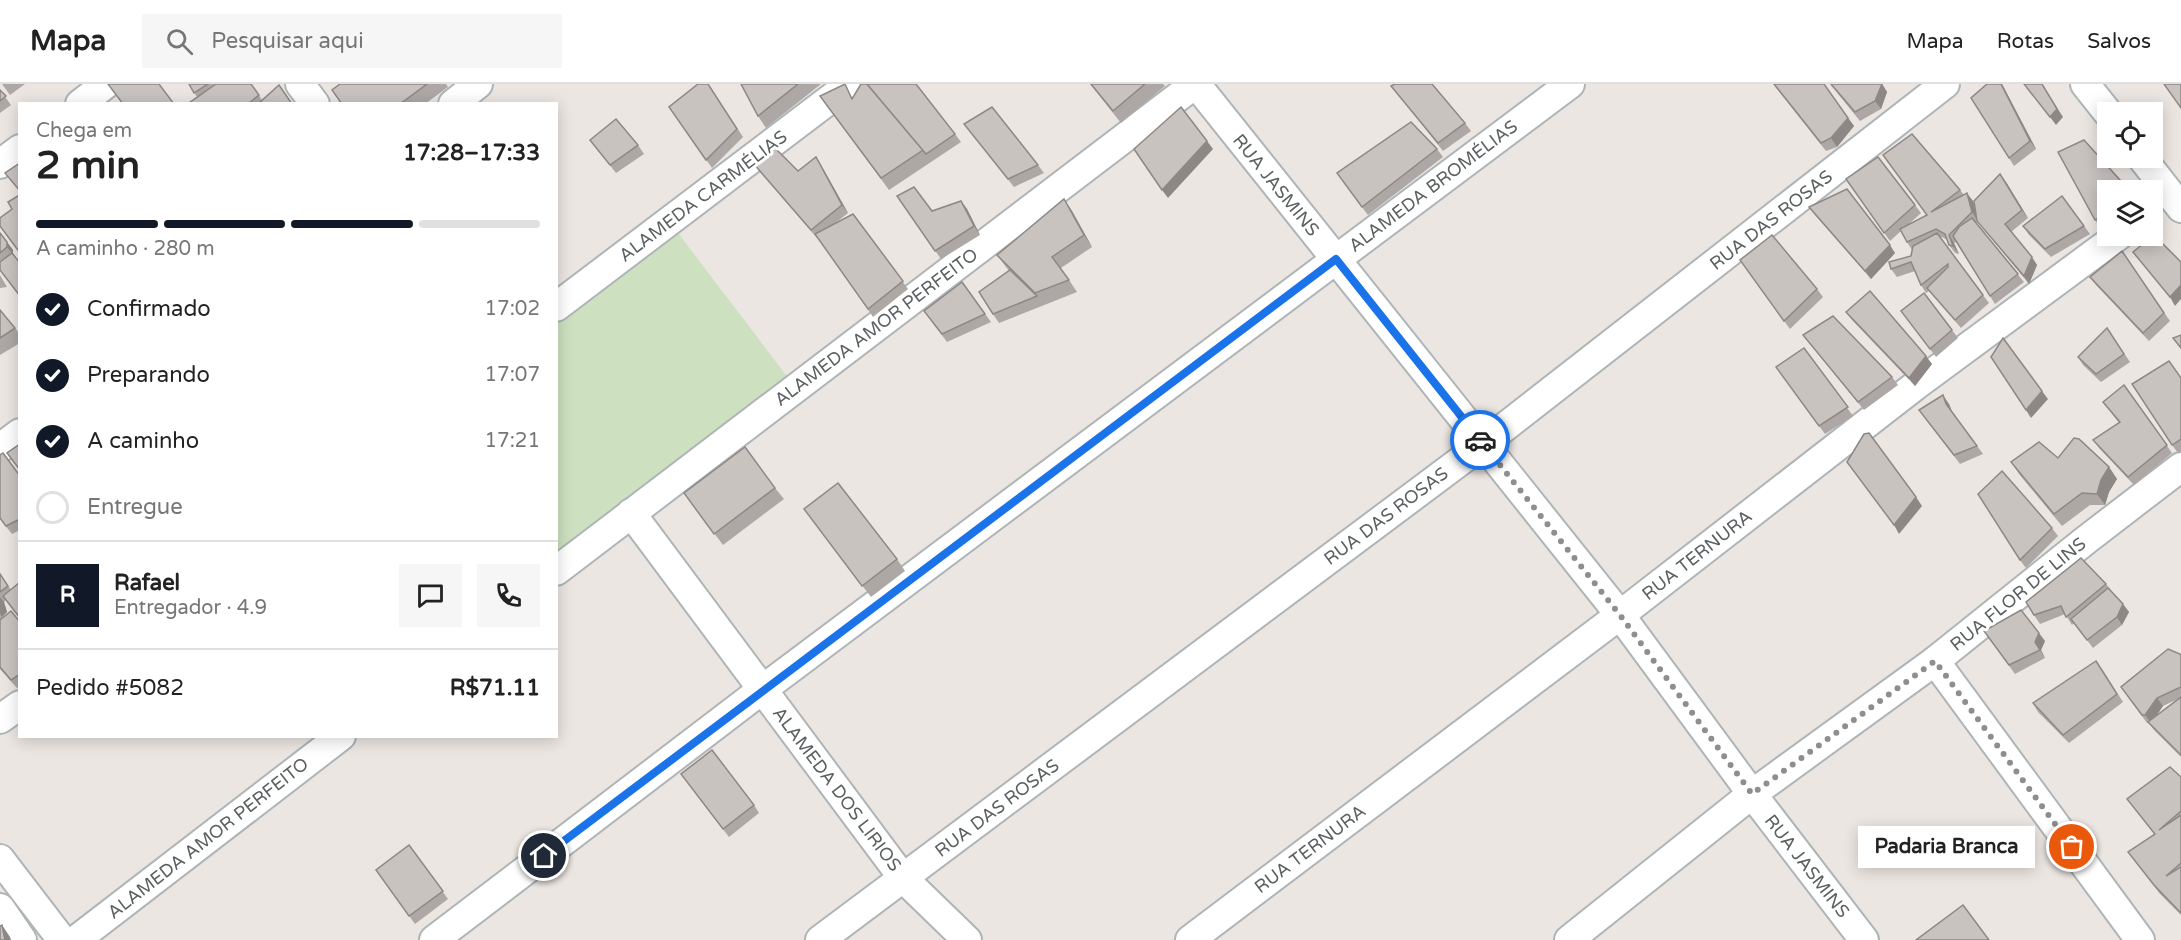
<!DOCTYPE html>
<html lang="pt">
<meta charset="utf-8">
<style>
body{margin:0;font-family:"Varela Round",sans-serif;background:#f6f6f6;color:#222;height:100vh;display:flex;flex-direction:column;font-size:22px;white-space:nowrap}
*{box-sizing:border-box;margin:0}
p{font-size:20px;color:#767676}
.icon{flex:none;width:33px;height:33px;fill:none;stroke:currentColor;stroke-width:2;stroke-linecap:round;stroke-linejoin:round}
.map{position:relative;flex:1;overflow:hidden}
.panel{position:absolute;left:18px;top:18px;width:540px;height:636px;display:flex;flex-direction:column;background:#fff;border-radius:0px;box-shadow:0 3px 15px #0003}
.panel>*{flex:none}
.controls{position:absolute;left:2097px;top:18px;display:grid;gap:12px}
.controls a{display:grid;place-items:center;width:66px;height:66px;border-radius:0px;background:#fff;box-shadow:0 3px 15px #0003;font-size:30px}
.pin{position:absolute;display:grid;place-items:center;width:51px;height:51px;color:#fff;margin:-26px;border:3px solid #fff;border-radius:50%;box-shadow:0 2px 6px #0007}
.courier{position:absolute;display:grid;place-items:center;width:60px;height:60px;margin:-30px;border:4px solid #1a73e8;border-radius:50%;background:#fff;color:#222;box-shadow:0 2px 8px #0007}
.bubble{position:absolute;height:42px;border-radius:0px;background:#fff;box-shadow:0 3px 15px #0003;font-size:20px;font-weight:700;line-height:42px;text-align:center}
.summary em{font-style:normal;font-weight:700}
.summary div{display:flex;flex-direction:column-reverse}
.summary{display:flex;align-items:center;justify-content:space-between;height:102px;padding:0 18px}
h1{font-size:39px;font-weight:700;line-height:45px}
.bar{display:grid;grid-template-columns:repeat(4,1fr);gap:9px 6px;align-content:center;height:72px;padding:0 18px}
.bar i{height:8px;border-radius:4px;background:#e0e0e0}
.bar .selected{background:#111827}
.bar p{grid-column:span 4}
.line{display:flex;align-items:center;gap:15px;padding:0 18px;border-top:2px solid #e0e0e0}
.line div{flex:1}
.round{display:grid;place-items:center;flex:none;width:63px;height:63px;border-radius:0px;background:#f6f6f6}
ol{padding:0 18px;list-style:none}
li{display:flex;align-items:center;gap:18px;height:66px}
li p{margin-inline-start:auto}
li .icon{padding:6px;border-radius:50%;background:#111827;color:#fff;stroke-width:4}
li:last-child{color:#767676}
li i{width:33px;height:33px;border:3px solid #e0e0e0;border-radius:50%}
header{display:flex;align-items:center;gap:36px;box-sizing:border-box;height:84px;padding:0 30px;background:#fff;border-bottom:2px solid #e0e0e0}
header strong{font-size:28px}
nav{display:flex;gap:33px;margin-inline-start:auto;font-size:21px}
.search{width:420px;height:54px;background:#f6f6f6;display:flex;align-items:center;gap:15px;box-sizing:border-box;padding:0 21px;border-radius:0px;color:#767676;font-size:22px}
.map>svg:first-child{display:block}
.green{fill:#cde1c0}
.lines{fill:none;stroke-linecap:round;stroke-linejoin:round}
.minor-casing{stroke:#afb4b6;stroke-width:32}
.minor{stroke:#fff;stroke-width:28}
.wall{fill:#ada8a5;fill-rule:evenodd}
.shaded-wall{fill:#8d8886}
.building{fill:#c9c3c0;stroke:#8d8886;stroke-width:1.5}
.done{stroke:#8d8f8e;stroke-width:6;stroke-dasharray:0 10.8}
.route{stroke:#1a73e8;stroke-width:8}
.labels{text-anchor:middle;stroke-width:6;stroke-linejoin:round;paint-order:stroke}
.street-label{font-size:18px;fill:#5a6061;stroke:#fff}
</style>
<header>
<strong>Mapa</strong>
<div class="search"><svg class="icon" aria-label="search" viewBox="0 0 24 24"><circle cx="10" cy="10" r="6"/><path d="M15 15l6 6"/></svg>Pesquisar aqui</div>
<nav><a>Mapa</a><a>Rotas</a><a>Salvos</a></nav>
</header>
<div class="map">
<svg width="2181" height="856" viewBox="0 0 2181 856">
<rect width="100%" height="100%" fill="#ece6e2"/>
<!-- green -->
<path class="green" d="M675 145 789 295 557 478V233Z"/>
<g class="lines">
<defs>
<g id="minor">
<path d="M300 0 315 20"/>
<path d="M1196 0 1620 531 1752 710 1864 856"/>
<path d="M2085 0 2108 29"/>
<path d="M80 20 106 0"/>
<path d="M453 20 478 0"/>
<path d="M2142 74 2181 124"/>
<path d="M0 80 20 65"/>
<path d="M556 223 850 0"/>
<path d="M0 364 20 349"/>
<path d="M631 429 903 794 967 856"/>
<path d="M556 487 1195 0"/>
<path d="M1935 577 2140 856"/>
<path d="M0 635 20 621"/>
<path d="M0 775 62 856"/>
<path d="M0 824 22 856"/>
<path d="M76 856 341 652"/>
<path d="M434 856 763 605 1570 0"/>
<path d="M820 856 1483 360 1945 0"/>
<path d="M1190 856 1620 531 1915 302 2118 152"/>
<path d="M1569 856 1752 710 1935 577 2086 456 2181 383"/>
</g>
</defs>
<!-- minor casing -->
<use href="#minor" class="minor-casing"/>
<!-- minor -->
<use href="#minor" class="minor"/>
</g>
<!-- wall -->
<g class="wall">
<path d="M2 0H25L10 11Z"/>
<path d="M189 0H251L262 16 292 20H189L197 13Z"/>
<path d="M340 0H446L448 3 425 20H341L332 6Z"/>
<path d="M708 0 743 53 712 84 669 23Z"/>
<path d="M741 0H821L766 44 758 32Z"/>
<path d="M1090 0H1163L1165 2 1121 39Z"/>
<path d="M1773 0H1824L1854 42 1837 63 1826 67Z"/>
<path d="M1830 0H1882L1887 8 1881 25 1860 37Z"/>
<path d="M2002 0 2036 65 2014 82 2009 74Z"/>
<path d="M1391 2 1465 39 1471 47 1443 67Z"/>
<path d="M0 6 11 21 0 29Z"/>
<path d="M820 12 854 13 955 50 961 58 889 106Z"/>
<path d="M964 40 1038 81 1044 89 1014 103Z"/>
<path d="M590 56 638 61 644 70 616 89Z"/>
<path d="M1437 65 1443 73 1368 131 1343 98Z"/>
<path d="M816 73 821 81 848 129 834 140 853 130 908 205 873 233 818 153 817 154 759 87 753 79 798 87Z"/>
<path d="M1846 95 1915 121 1921 129 1909 140 1927 131 1960 106 1964 111 1973 117 1975 124 2006 98 2028 134 2011 148 2037 181 2029 200 1977 137 1976 138 2024 198 1995 220 1956 158 1954 159 1959 170 1955 169 1949 161 1947 156 1942 153 1940 154 1989 219 1961 244 1929 207 1926 209 1921 201 1915 187 1897 193 1891 185 1911 172 1912 166 1907 158 1901 147 1890 157Z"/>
<path d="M2108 106V139L2101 144 2095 136Z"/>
<path d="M897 112 932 127 961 117 967 125 980 151 941 175Z"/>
<path d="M2062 112 2090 150 2051 173 2029 151 2023 142Z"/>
<path d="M1064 115 1072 127 1092 163 1061 184 1077 208 999 239 993 230 1009 187 997 171Z"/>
<path d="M1809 123 1895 169 1871 195 1815 131Z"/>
<path d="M0 149 13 166V170L0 186Z"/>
<path d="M2122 167 2170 237 2149 257 2096 201 2090 193Z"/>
<path d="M1740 176 1817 205 1823 213 1790 245Z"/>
<path d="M0 191 7 203 0 204Z"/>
<path d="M962 198 991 238 947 258 924 227Z"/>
<path d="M0 226 20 250V259L0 271Z"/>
<path d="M1901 227 1952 246 1958 254 1936 273Z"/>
<path d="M1846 228 1932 280 1915 302 1852 236Z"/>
<path d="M2107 244 2130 278 2101 298 2083 281 2078 273Z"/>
<path d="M1803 251 1892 293 1898 301 1864 326Z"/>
<path d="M1804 264 1853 332 1825 350 1776 283Z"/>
<path d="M2181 294V367L2178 369 2172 361Z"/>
<path d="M2124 301 2172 369 2134 401 2099 364 2093 356 2119 339 2103 318Z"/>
<path d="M1949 320 1952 327 1983 370 1960 380 1919 326Z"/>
<path d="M0 371 20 392V446L12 450 0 435Z"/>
<path d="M2058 374 2109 383 2117 395 2109 408 2105 421H2090L2062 442 2019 390 2011 378Z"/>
<path d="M775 404 784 415 723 461 684 409Z"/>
<path d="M804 425 897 475 905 487 871 513Z"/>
<path d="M2052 444 2058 452 2026 484 2020 476Z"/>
<path d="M0 490 11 506 6 516 4 518 7 528 2 533 20 538V602L17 604 0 585Z"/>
<path d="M2106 500 2129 528 2122 541 2093 564 2074 539 2072 541 2065 530 2040 540 2034 531Z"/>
<path d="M1984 547 2045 557 2041 566 2045 574 2015 590Z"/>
<path d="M2181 572V673L2154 646 2149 639H2147L2121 603ZM2178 615 2157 631 2163 622Z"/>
<path d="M2102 585 2123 618 2069 659 2038 628 2033 619Z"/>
<path d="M2181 693V831L2160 810 2128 768 2154 750 2127 715Z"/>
<path d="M687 698 754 721 759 729 729 753Z"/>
<path d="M409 761 448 815 415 840 376 786Z"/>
</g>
<!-- shaded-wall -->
<g class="shaded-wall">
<path d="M1882 0 1887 8 1881 25 1875 17Z"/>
<path d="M2001 0H2002L2036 65 2030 57Z"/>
<path d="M2042 0 2063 33 2056 41 2050 33Z"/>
<path d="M1848 34 1854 42 1837 63 1831 54Z"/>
<path d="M1207 57 1213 65 1168 114 1162 106Z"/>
<path d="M816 73 821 81 848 129 842 121Z"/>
<path d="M2000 90 2006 98 2028 134 2022 126Z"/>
<path d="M1967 109 1973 117 1978 137 1972 128Z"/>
<path d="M1064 115 1072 127 1092 163 1084 151Z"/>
<path d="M961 117 967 125 980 151 974 142Z"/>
<path d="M1949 151 1954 159 1959 170 1953 162Z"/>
<path d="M7 158 13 166V171L7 163Z"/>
<path d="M1890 161 1895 169 1871 195 1865 187Z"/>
<path d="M2032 173 2037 181 2029 200 2024 192Z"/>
<path d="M2181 201V215L2175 222 2170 213Z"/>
<path d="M1926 272 1932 280 1915 302 1909 294Z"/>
<path d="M2042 307 2048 315 2031 334 2026 326Z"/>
<path d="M1943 311 1949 320 1952 328 1946 320Z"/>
<path d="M2109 383 2117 395 2109 408 2105 421 2097 410 2101 396Z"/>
<path d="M1916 413 1922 422 1899 450 1894 441Z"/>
<path d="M0 513 4 518 7 528 2 533 0 530Z"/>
<path d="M2123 520 2129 528 2122 541 2117 533Z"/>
<path d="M2039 549 2045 557 2041 566 2045 574 2035 558Z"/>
<path d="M2157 614 2163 622 2151 639 2145 631Z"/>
<path d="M2 841 10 853 11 856H5Z"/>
</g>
<!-- building -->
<g class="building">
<path d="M108 0H159L174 20H123Z"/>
<path d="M189 0H208L194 9Z"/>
<path d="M216 0H251L259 11 248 20H189V19Z"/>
<path d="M340 0H427L400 20H342L332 6Z"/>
<path d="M698 0H708L737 45 706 76 669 23Z"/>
<path d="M741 0H798L758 32Z"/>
<path d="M845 0 852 15 861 0H867L923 66 881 94 820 12Z"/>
<path d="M867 0H916L955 50 926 70Z"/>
<path d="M1091 0H1145L1113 27Z"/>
<path d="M1395 0H1432L1465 39 1438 59 1391 2Z"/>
<path d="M1774 0H1824L1848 34 1831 54 1821 59Z"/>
<path d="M1831 0H1882L1875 17 1855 28Z"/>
<path d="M1987 0H2001L2030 57 2009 74 1971 14Z"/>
<path d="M2024 0H2042L2057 25 2050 33Z"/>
<path d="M2164 0H2181V24Z"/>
<path d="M279 1 292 20H258Z"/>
<path d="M0 6 6 12 0 17Z"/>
<path d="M992 23 1038 81 1008 95 964 40Z"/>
<path d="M1181 23 1207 57 1162 106 1134 65Z"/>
<path d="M616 35 638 61 610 81 590 56Z"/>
<path d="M1411 38 1437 65 1362 123 1337 89Z"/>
<path d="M1912 50 1960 106 1931 128 1967 109 1972 128 1949 151 1953 162 1949 161 1945 150 1936 145 1907 158 1900 145 1927 131 1883 71Z"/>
<path d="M2084 56 2129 106H2108V127L2095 136 2058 68Z"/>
<path d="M775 64 798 87 816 73 842 121 811 146 753 79Z"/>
<path d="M1878 73 1915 121 1884 149 1846 95Z"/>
<path d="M20 79V107L5 89Z"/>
<path d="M2000 90 2022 126 2005 140 2032 173 2024 192 1977 137 1974 117Z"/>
<path d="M914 103 932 127 961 117 974 142 935 167 897 112Z"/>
<path d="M1847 105 1890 161 1865 187 1809 123Z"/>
<path d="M18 112 20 114V169L0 142V134L12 125 8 118Z"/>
<path d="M2062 112 2084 142 2045 165 2023 142Z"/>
<path d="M1064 115 1084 151 1052 173 1069 196 1035 209 997 171Z"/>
<path d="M853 130 903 197 868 225 815 150Z"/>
<path d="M1972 134 2018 190 1990 212 1953 152 1959 143Z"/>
<path d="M0 149 7 158V163L0 169Z"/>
<path d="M1937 149 1983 211 1955 236 1927 204 1948 183V180L1921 201 1911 178 1891 185 1889 178 1911 172 1913 162Z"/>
<path d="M1772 151 1817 205 1784 237 1740 176Z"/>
<path d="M2154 151 2181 178V201L2170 213 2133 168Z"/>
<path d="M2122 167 2164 229 2143 249 2090 193Z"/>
<path d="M12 169 20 179V212L0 186V178Z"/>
<path d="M1010 186 1037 212 993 230 979 208Z"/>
<path d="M962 198 985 230 942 250 924 227Z"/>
<path d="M1870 207 1926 272 1909 294 1846 228Z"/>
<path d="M1924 209 1952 246 1930 265 1901 227Z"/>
<path d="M0 226 15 244 0 254Z"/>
<path d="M1833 232 1892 293 1858 318 1803 251Z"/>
<path d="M2107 244 2124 270 2096 290 2078 273Z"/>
<path d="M2181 251V264L2173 254Z"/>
<path d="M2003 254 2042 307 2026 326 1991 273Z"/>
<path d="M1804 264 1848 323 1819 342 1776 283Z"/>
<path d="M2169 277 2181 294V355L2172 361 2132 300Z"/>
<path d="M2124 301 2167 361 2128 393 2093 356 2120 338 2103 318Z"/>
<path d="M1943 311 1946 320 1977 362 1954 371 1919 326Z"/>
<path d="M1869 349 1916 413 1894 441 1847 378 1864 350Z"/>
<path d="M2074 354 2079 355 2109 383 2101 396 2097 410 2082 409 2054 430 2011 378 2039 358 2058 374Z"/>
<path d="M20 360V386L7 369Z"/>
<path d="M745 363 775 404 714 450 684 409Z"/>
<path d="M3 369 20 392V435L6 442 0 434V371Z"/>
<path d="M2002 387 2052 444 2020 476 1978 410Z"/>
<path d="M838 399 897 475 862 502 804 425Z"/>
<path d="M2081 474 2106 500 2066 533 2061 522 2034 531 2026 518Z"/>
<path d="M0 490 8 502 0 508Z"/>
<path d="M20 498V534L3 512Z"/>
<path d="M2108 504 2123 520 2117 533 2087 556 2071 535Z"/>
<path d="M2021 526 2039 549 2035 558 2040 566 2009 581 1984 547Z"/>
<path d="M11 527 20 538V590L11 596 0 583V536Z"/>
<path d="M2168 565 2180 570 2181 572V603L2157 614 2145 631H2142L2121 603Z"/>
<path d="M2096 577 2117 610 2063 651 2033 619Z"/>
<path d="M2181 613V671L2148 638Z"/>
<path d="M712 666 754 721 723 745 681 690Z"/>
<path d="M2170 683 2181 693V727L2159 746 2181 731V779L2166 792 2181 783V829L2154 801 2128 768 2155 750 2127 715Z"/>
<path d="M409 761 443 807 409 832 376 786Z"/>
<path d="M1963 821 1989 856H1916Z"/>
<path d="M2 841 5 856H0V842Z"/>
</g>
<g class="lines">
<!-- done -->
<path class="done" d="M1480 356 1620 531 1752 710 1935 577 2072 763"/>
<!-- route -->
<path class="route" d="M544 772 1336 175 1480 356"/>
</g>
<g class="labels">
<!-- street labels -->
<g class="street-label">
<text transform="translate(1276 101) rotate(51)" y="6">RUA JASMINS</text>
<text transform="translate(1433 102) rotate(-37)" y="6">ALAMEDA BROMÉLIAS</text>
<text transform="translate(703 112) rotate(-37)" y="6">ALAMEDA CARMÉLIAS</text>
<text transform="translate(1771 136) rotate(-38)" y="6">RUA DAS ROSAS</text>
<text transform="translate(876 243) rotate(-37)" y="6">ALAMEDA AMOR PERFEITO</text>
<text transform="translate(1386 432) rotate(-37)" y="6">RUA DAS ROSAS</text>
<text transform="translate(1697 471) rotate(-38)" y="6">RUA TERNURA</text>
<text transform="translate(2018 510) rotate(-39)" y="6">RUA FLOR DE LINS</text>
<text transform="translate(837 705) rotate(53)" y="6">ALAMEDA DOS LIRIOS</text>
<text transform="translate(997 724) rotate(-37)" y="6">RUA DAS ROSAS</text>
<text transform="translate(208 754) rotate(-38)" y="6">ALAMEDA AMOR PERFEITO</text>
<text transform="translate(1310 765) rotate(-37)" y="6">RUA TERNURA</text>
<text transform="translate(1807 782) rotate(52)" y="6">RUA JASMINS</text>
</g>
</g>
</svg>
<div class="controls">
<a><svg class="icon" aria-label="locate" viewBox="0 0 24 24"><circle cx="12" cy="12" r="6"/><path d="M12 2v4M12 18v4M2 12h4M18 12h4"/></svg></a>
<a><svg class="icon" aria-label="layers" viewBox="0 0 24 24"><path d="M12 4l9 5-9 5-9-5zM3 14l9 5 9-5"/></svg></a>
</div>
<div class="pin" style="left:2072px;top:763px;background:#ea580c"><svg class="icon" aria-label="bag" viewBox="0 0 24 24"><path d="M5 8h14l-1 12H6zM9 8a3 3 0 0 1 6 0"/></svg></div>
<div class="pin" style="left:544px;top:772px;background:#1f2937"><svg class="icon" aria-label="home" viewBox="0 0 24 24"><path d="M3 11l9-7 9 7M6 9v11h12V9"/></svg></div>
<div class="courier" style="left:1480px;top:356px"><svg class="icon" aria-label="car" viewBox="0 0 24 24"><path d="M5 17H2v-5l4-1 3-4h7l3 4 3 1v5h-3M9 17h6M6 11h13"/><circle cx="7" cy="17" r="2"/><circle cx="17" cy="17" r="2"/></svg></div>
<div class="bubble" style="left:1858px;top:742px;width:177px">Padaria Branca</div>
<section class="panel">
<div class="summary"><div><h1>2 min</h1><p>Chega em</p></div><em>17:28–17:33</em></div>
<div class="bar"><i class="selected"></i><i class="selected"></i><i class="selected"></i><i></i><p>A caminho · 280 m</p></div>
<ol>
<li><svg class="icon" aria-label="check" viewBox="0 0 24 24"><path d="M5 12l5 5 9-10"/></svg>Confirmado<p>17:02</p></li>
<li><svg class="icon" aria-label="check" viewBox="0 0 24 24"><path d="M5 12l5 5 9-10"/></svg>Preparando<p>17:07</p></li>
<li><svg class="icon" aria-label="check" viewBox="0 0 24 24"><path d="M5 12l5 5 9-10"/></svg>A caminho<p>17:21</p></li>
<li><i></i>Entregue</li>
</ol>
<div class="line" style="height:108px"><b class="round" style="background:#111827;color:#fff">R</b><div><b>Rafael</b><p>Entregador · 4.9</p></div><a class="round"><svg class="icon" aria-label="chat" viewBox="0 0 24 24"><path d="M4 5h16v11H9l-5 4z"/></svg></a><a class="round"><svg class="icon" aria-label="phone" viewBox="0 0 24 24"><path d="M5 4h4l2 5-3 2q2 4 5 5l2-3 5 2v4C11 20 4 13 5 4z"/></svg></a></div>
<div class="line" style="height:78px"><div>Pedido #5082</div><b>R$71.11</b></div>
</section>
</div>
